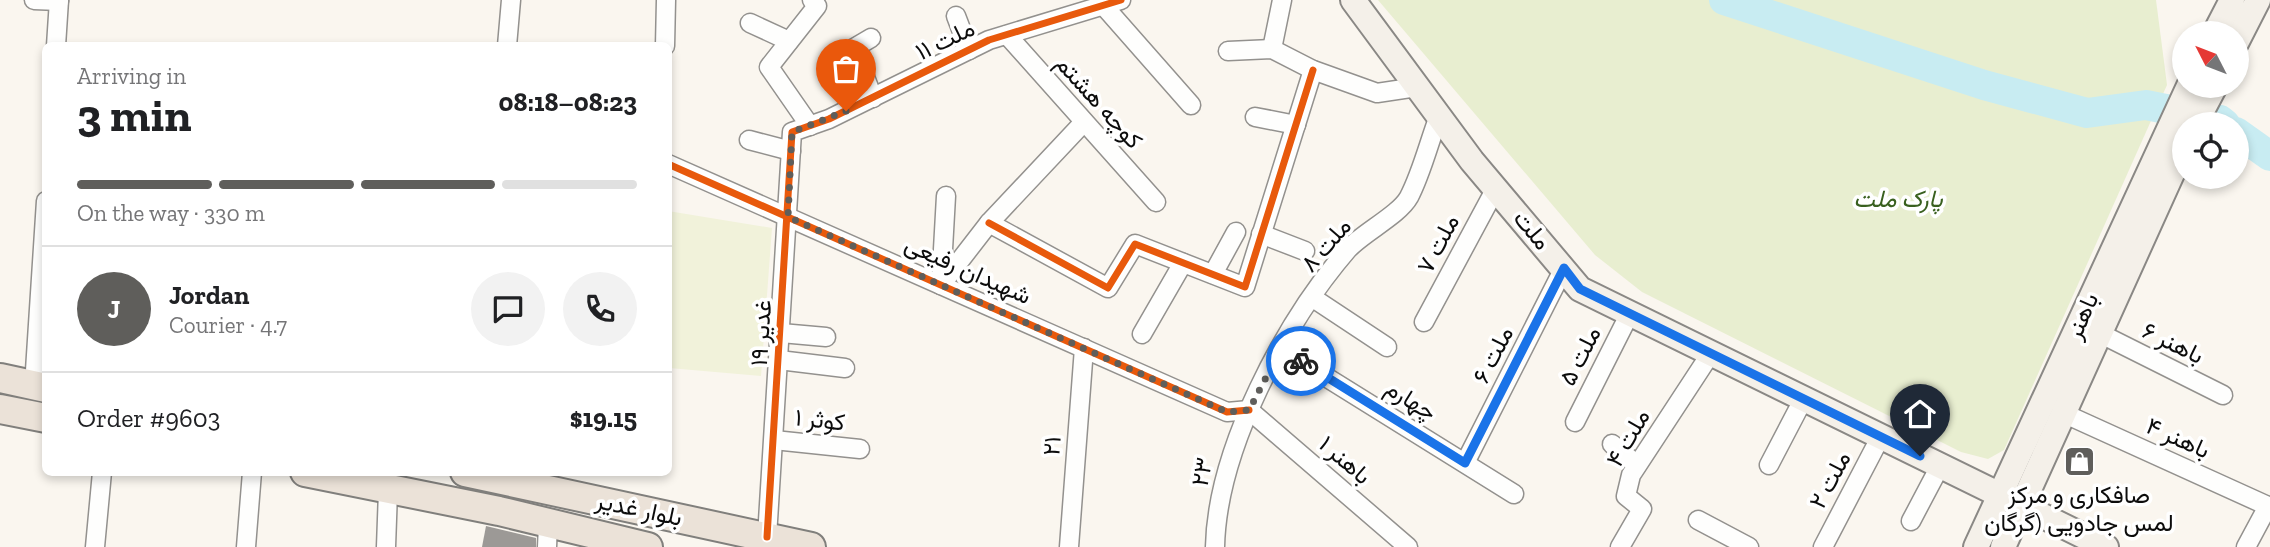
<!DOCTYPE html>
<meta charset="utf-8">
<style>
body{margin:0;font-family:"Zilla Slab",Vazirmatn,serif;background:#f2f2f2;color:#202124;height:100vh;display:flex;flex-direction:column;font-size:26px;white-space:nowrap}
*{box-sizing:border-box;margin:0}
p{font-size:23px;color:#757577}
.icon{flex:none;width:38px;height:38px;fill:none;stroke:currentColor;stroke-width:2;stroke-linecap:round;stroke-linejoin:round}
.map{position:relative;flex:1;overflow:hidden}
.details{position:absolute;left:42px;top:42px;width:630px;height:434px;display:flex;flex-direction:column;background:#fff;border-radius:10px;box-shadow:0 4px 10px #0003}
.details>*{flex:none}
.needle{width:46px;rotate:312deg}
.buttons{position:absolute;left:2172px;top:21px;display:grid;gap:14px}
.buttons a{display:grid;place-items:center;width:77px;height:77px;border-radius:50%;background:#fff;box-shadow:0 4px 10px #0003;font-size:35px}
.pin{position:absolute;display:grid;place-items:center;width:60px;height:60px;color:#fff;margin:-72px -30px;border-radius:50% 50% 50% 0;rotate:-45deg;box-shadow:0 0 7px #0007}
.pin .icon{rotate:45deg}
.courier{position:absolute;display:grid;place-items:center;width:70px;height:70px;margin:-35px;border:5px solid #1a73e8;border-radius:50%;background:#fff;color:#222;box-shadow:0 2px 9px #0007}
.overview em{font-style:normal;font-weight:800}
.overview div{display:flex;flex-direction:column-reverse}
.overview{display:flex;align-items:center;justify-content:space-between;height:119px;padding:0 35px}
h1{font-size:46px;font-weight:800;line-height:52px}
.bar{display:grid;grid-template-columns:repeat(4,1fr);gap:10px 7px;align-content:center;height:84px;padding:0 35px}
.bar i{height:9px;border-radius:5px;background:#e0e0e0}
.bar .current{background:#5f5e5b}
.bar p{grid-column:span 4}
.line{display:flex;align-items:center;gap:18px;padding:0 35px;border-top:2px solid #e0e0e0}
.line div{flex:1}
.round{display:grid;place-items:center;flex:none;width:74px;height:74px;border-radius:37px;background:#f2f2f2}
.map>svg:first-child{display:block}
.green{fill:#e8eed0}
.pitch{fill:#f1f2da}
.lines{fill:none;stroke-linecap:round;stroke-linejoin:round}
.river{stroke:#c8ecf2;stroke-width:30}
.building{fill:#9c9996}
.minor-casing{stroke:#93918e;stroke-width:21}
.secondary-casing{stroke:#8a8885;stroke-width:28}
.primary-casing{stroke:#807f7c;stroke-width:32}
.minor{stroke:#fefefd;stroke-width:18}
.secondary{stroke:#f4f0e9;stroke-width:24}
.primary{stroke:#ebe2d8;stroke-width:28}
.cycleway-casing{stroke:#fff;stroke-width:11}
.cycleway{stroke:#e8590c;stroke-width:7}
.done{stroke:#5f5e5b;stroke-width:7;stroke-dasharray:0 12.6}
.route{stroke:#1a73e8;stroke-width:9}
.labels{text-anchor:middle;stroke-width:7;stroke-linejoin:round;paint-order:stroke}
.street-label{font-size:24px;fill:#0c0c0c;stroke:#fff}
.park-label{font-size:24px;font-style:italic;fill:#39601f;stroke:#fff}
.poi-label{font-size:24px;fill:#0c0c0c;stroke:#fff}
</style>
<div class="map">
<svg width="2270" height="547" viewBox="0 0 2270 547">
<rect width="100%" height="100%" fill="#faf6ef"/>
<!-- green -->
<path class="green" d="M1378 0H2156L2167 85 2004 450 1988 459 1961 452 1642 292 1595 255Z"/>
<!-- pitch -->
<path class="pitch" d="M668 211 772 228 761 376 669 368Z"/>
<g class="lines">
<!-- river -->
<g class="river">
<path d="M1724 0 1984 85 2087 113 2146 105 2220 120 2225 124"/>
<path d="M2236 132 2270 156"/>
</g>
</g>
<!-- building -->
<path class="building" d="M486 526 536 538V547H482Z"/>
<g class="lines">
<defs>
<g id="minor">
<path d="M34 0 59 1"/>
<path d="M1103 5 1191 105"/>
<path d="M956 16 969 50"/>
<path d="M750 23 789 41"/>
<path d="M1007 35 1156 202"/>
<path d="M871 38 854 48 873 98"/>
<path d="M56 46 59 0"/>
<path d="M507 46 511 0"/>
<path d="M665 46 666 0"/>
<path d="M1272 49 1282 0"/>
<path d="M1228 51 1272 49 1313 70 1377 93 1417 87"/>
<path d="M1255 117 1296 125"/>
<path d="M810 126 769 67 817 6 812 0"/>
<path d="M749 140 791 151"/>
<path d="M668 164 1227 412 1249 410"/>
<path d="M989 223 1108 288 1135 244 1245 287 1313 70"/>
<path d="M1261 234 1305 251"/>
<path d="M1213 274 1236 232"/>
<path d="M941 285 989 223 1084 122"/>
<path d="M941 285 946 196"/>
<path d="M1313 298 1387 347"/>
<path d="M1424 322 1496 188"/>
<path d="M781 333 826 337"/>
<path d="M1142 334 1183 263"/>
<path d="M2101 334 2223 395"/>
<path d="M1281 349 1514 494"/>
<path d="M779 360 845 368"/>
<path d="M34 386 46 201"/>
<path d="M1249 410 1408 547"/>
<path d="M2065 414 2270 507"/>
<path d="M1575 422 1630 313"/>
<path d="M774 440 860 449"/>
<path d="M1612 444 1637 465"/>
<path d="M1465 463 1564 268"/>
<path d="M1769 465 1804 398"/>
<path d="M1698 520 1749 547"/>
<path d="M1911 521 1940 466"/>
<path d="M767 537 792 132 829 119 989 40 1121 0"/>
<path d="M95 547 102 472"/>
<path d="M246 547 252 472"/>
<path d="M386 547 388 491"/>
<path d="M547 547 548 525"/>
<path d="M1069 547 1084 348"/>
<path d="M1215 547C1217 449 1285 322 1348 249 1364 232 1399 215 1409 197 1422 172 1429 142 1439 116"/>
<path d="M1620 547 1642 509 1626 496 1631 475 1711 353"/>
<path d="M1823 547 1881 436"/>
<path d="M2246 547 2268 506"/>
</g>
<g id="secondary">
<path d="M1353 0 1472 161 1580 289 2106 547"/>
<path d="M2215 33 2232 0"/>
<path d="M2236 43 2258 0"/>
<path d="M2195 124 2215 86"/>
<path d="M1976 547 2189 86"/>
<path d="M2003 547 2184 147"/>
</g>
<g id="primary">
<path d="M0 378 46 388"/>
<path d="M0 409 46 418"/>
<path d="M305 472 499 511 648 547"/>
<path d="M465 472 811 547"/>
</g>
</defs>
<!-- minor casing -->
<use href="#minor" class="minor-casing"/>
<!-- secondary casing -->
<use href="#secondary" class="secondary-casing"/>
<!-- primary casing -->
<use href="#primary" class="primary-casing"/>
<!-- minor -->
<use href="#minor" class="minor"/>
<!-- secondary -->
<use href="#secondary" class="secondary"/>
<!-- primary -->
<use href="#primary" class="primary"/>
<defs>
<g id="cycleway">
<path d="M668 164 1227 412 1249 410"/>
<path d="M989 223 1108 288 1135 244 1245 287 1313 70"/>
<path d="M767 537 792 132 829 119 989 40 1121 0"/>
</g>
</defs>
<!-- cycleway casing -->
<use href="#cycleway" class="cycleway-casing"/>
<!-- cycleway -->
<use href="#cycleway" class="cycleway"/>
</g>
<g class="lines">
<!-- done -->
<path class="done" d="M846 111 792 132 788 217 1227 412 1249 410 1281 349 1301 361"/>
<!-- route -->
<path class="route" d="M1301 361 1465 463 1564 268 1580 289 1920 456"/>
</g>
<!-- icons -->
<defs>
<symbol id="shop-square" viewBox="-11 -11 22 22"><rect x="-9" y="-9" width="18" height="18" rx="4" fill="#5f5e5b" stroke="#fff"/><path d="M-5-2.5h2.3a2.7 3.5 0 0 1 5.4 0H5L5.5 6h-11ZM-1.5-2.5h3a1.5 2.3 0 0 0-3 0Z" fill="#fff"/></symbol>
</defs>
<g fill-rule="evenodd">
<use href="#shop-square" x="2062" y="444" width="35" height="35"/>
</g>
<g class="labels">
<!-- street labels -->
<g class="street-label">
<text transform="translate(945 40) rotate(-26)" y="8">۱۱ ملت</text>
<text transform="translate(1099 102) rotate(48)" y="8">کوچه هشتم</text>
<text transform="translate(1532 230) rotate(50)" y="8">ملت</text>
<text transform="translate(1438 244) rotate(-62)" y="8">۷ ملت</text>
<text transform="translate(1326 245) rotate(-49)" y="8">۸ ملت</text>
<text transform="translate(968 270) rotate(24)" y="8">شهیدان رفیعی</text>
<text transform="translate(2082 316) rotate(-66)" y="8">باهنر</text>
<text transform="translate(761 333) rotate(-86)" y="8">۱۹ غدیر</text>
<text transform="translate(2173 343) rotate(26)" y="8">۶ باهنر</text>
<text transform="translate(1493 355) rotate(-63)" y="8">۶ ملت</text>
<text transform="translate(1580 356) rotate(-63)" y="8">۵ ملت</text>
<text transform="translate(1411 400) rotate(32)" y="8">چهارم</text>
<text transform="translate(820 420) rotate(6)" y="8">۱ کوثر</text>
<text transform="translate(1628 438) rotate(-60)" y="8">۴ ملت</text>
<text transform="translate(2178 438) rotate(24)" y="8">۴ باهنر</text>
<text transform="translate(1052 446) rotate(-86)" y="8">۲۱</text>
<text transform="translate(1345 460) rotate(41)" y="8">باهنر ۱</text>
<text transform="translate(1202 472) rotate(-79)" y="8">۲۳</text>
<text transform="translate(1830 480) rotate(-62)" y="8">۲ ملت</text>
<text transform="translate(639 509) rotate(12)" y="8">بلوار غدیر</text>
</g>
<!-- park labels -->
<g class="park-label">
<text x="1898" y="207">پارک ملت</text>
</g>
<!-- poi labels -->
<g class="poi-label">
<text x="2079" y="503">صافکاری و مرکز<tspan x="2079" dy="28">لمس جادویی (گرگان</tspan></text>
</g>
</g>
</svg>
<div class="buttons">
<a><svg class="needle" viewBox="-14 -14 28 28"><path d="M0-13l5 13h-10z" fill="#e53935"/><path d="M0 13l5-13h-10z" fill="#757577"/></svg></a>
<a><svg class="icon" aria-label="locate" viewBox="0 0 24 24"><circle cx="12" cy="12" r="6"/><path d="M12 2v4M12 18v4M2 12h4M18 12h4"/></svg></a>
</div>
<div class="pin" style="left:846px;top:111px;background:#ea580c"><svg class="icon" aria-label="bag" viewBox="0 0 24 24"><path d="M5 8h14l-1 12H6zM9 8a3 3 0 0 1 6 0"/></svg></div>
<div class="pin" style="left:1920px;top:456px;background:#1f2937"><svg class="icon" aria-label="home" viewBox="0 0 24 24"><path d="M3 11l9-7 9 7M6 9v11h12V9"/></svg></div>
<div class="courier" style="left:1301px;top:361px"><svg class="icon" aria-label="bike" viewBox="0 0 24 24"><circle cx="6" cy="16" r="4"/><circle cx="18" cy="16" r="4"/><path d="M6 16l4-8h5l3 8M10 8l3 8H6M13 5h3"/></svg></div>
<section class="details">
<div class="overview"><div><h1>3 min</h1><p>Arriving in</p></div><em>08:18–08:23</em></div>
<div class="bar"><i class="current"></i><i class="current"></i><i class="current"></i><i></i><p>On the way · 330 m</p></div>
<div class="line" style="height:126px"><b class="round" style="background:#5f5e5b;color:#fff">J</b><div><b>Jordan</b><p>Courier · 4.7</p></div><a class="round"><svg class="icon" aria-label="chat" viewBox="0 0 24 24"><path d="M4 5h16v11H9l-5 4z"/></svg></a><a class="round"><svg class="icon" aria-label="phone" viewBox="0 0 24 24"><path d="M5 4h4l2 5-3 2q2 4 5 5l2-3 5 2v4C11 20 4 13 5 4z"/></svg></a></div>
<div class="line" style="height:91px"><div>Order #9603</div><b>$19.15</b></div>
</section>
</div>
